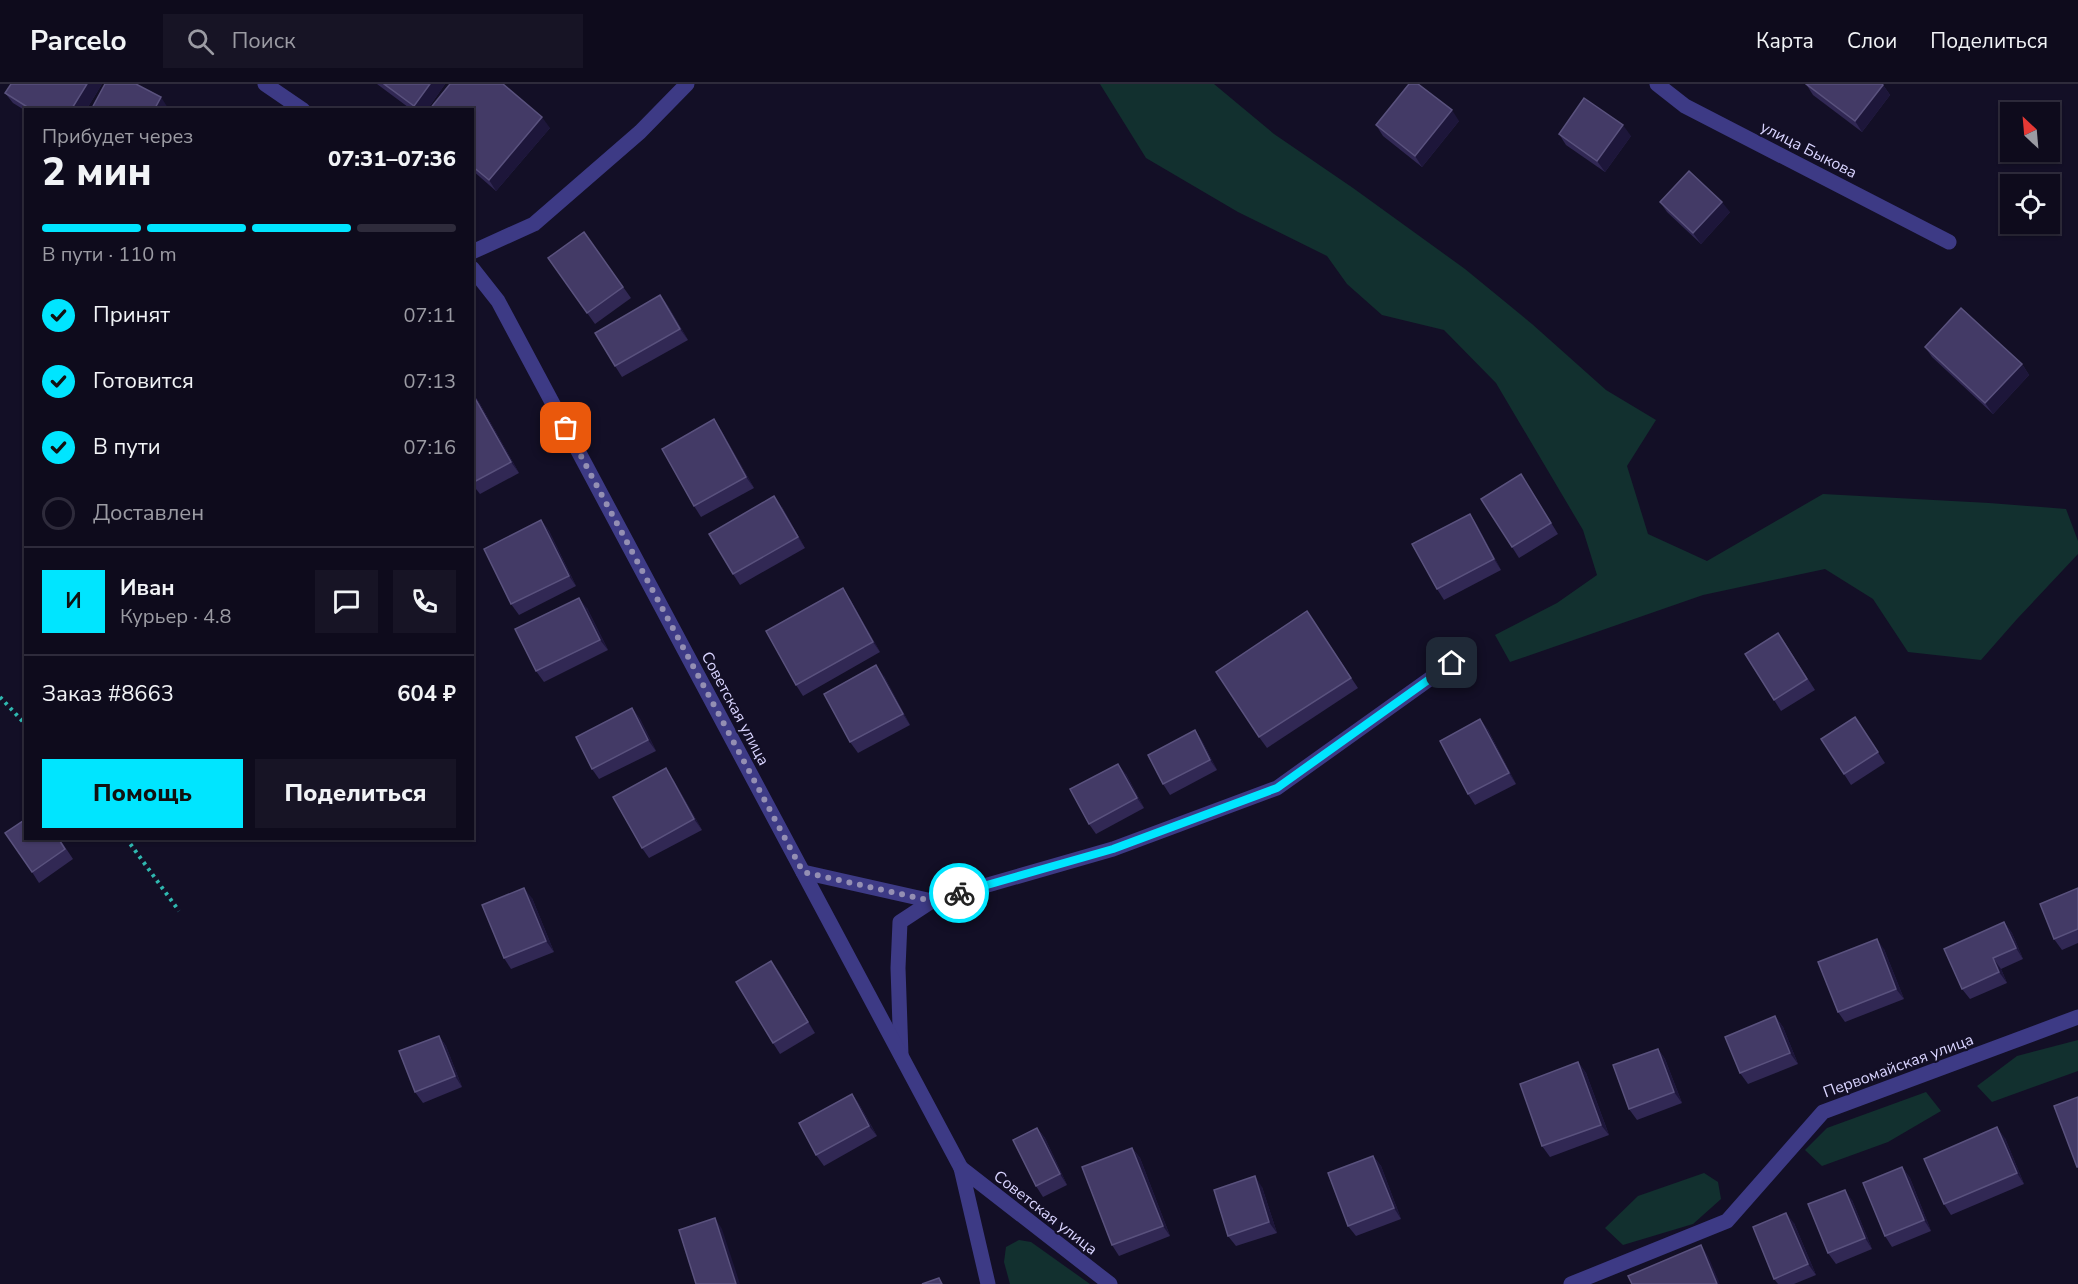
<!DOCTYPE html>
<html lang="ru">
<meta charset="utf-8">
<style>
body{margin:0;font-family:"Nunito Sans",sans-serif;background:#171425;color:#f1f3f6;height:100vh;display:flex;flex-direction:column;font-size:22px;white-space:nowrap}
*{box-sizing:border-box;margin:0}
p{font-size:20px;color:#9b9ba3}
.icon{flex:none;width:33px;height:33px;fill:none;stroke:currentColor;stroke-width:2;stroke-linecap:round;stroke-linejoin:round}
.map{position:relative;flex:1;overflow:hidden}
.details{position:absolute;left:24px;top:24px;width:450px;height:732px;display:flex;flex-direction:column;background:#0e0b1c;border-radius:0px;box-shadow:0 2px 4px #0004,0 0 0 2px #2e2b3b}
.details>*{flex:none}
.needle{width:39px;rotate:334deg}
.tools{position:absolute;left:2000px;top:18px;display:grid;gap:12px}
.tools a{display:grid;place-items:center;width:60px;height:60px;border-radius:0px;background:#0e0b1c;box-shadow:0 2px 4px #0004,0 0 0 2px #2e2b3b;font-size:30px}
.pin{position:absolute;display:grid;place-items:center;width:51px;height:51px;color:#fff;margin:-26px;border-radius:12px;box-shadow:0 3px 9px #0006}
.courier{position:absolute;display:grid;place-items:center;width:60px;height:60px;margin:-30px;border:4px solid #00e5ff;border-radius:50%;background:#fff;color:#222;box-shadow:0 2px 8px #0007}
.summary em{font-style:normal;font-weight:800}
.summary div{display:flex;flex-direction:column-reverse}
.summary{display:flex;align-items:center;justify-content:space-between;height:102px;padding:0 18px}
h1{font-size:39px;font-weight:800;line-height:45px}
.bar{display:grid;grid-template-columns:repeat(4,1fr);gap:9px 6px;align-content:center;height:72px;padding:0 18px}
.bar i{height:8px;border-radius:4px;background:#2e2b3b}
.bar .active{background:#00e5ff}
.bar p{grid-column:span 4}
.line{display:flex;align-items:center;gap:15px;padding:0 18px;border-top:2px solid #2e2b3b}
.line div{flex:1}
.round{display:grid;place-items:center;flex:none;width:63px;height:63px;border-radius:0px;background:#171425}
ol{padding:0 18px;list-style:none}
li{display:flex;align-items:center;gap:18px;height:66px}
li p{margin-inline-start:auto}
li .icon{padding:6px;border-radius:50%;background:#00e5ff;color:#111;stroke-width:4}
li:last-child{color:#9b9ba3}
li i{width:33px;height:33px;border:3px solid #2e2b3b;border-radius:50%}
.primary-button{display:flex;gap:12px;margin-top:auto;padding:12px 18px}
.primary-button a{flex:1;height:69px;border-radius:0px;background:#00e5ff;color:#111;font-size:24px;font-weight:800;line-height:69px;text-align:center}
.primary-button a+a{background:#171425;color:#f1f3f6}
header{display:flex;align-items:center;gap:36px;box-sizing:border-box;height:84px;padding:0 30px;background:#0e0b1c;border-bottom:2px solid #2e2b3b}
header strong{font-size:28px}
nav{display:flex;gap:33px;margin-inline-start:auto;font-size:21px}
.search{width:420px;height:54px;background:#171425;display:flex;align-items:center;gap:15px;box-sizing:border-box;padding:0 21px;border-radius:0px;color:#9b9ba3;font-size:22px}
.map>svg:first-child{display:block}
.green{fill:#12302f}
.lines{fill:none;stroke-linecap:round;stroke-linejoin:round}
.path{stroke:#2fb8b0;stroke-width:4;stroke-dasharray:3 4.5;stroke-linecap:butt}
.lane{stroke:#3d3a85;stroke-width:15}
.street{stroke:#3d3a85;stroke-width:15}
.wall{fill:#312854}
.shaded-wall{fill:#1d163a}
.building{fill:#433a66;stroke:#5a527e;stroke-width:1.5}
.done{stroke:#948fb3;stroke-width:6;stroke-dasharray:0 10.8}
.route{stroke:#00e5ff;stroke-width:8}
.labels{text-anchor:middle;stroke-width:4.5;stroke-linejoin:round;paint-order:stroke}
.street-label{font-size:16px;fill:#d9d4ff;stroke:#130f26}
</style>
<header>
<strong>Parcelo</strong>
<div class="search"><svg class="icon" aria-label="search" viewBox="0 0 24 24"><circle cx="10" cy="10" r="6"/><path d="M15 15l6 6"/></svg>Поиск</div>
<nav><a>Карта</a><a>Слои</a><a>Поделиться</a></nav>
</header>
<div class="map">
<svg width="2078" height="1200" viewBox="0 0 2078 1200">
<rect width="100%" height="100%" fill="#130f26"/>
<!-- green -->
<g class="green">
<path d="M1100 0H1214L1274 50 1353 104 1465 185 1532 240 1606 306 1656 336 1627 382 1648 450 1707 477 1823 410 1989 419 2066 425 2078 457V470L2017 535 1981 576 1908 568 1873 515 1825 485 1703 511 1510 578 1495 551 1557 519 1597 491 1583 446 1496 299 1444 246 1382 231 1347 200 1327 172 1238 128 1146 74Z"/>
<path d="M2078 956V987L1992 1018 1977 1002 2017 972Z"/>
<path d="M1926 1008 1941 1027 1888 1058 1822 1082 1805 1066 1827 1044Z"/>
<path d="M1704 1089 1718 1098 1721 1115 1693 1140 1623 1161 1605 1144 1638 1112Z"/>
<path d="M1019 1156 1031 1158 1090 1200H1010L1004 1178 1006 1163Z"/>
</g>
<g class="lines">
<!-- path -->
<g class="path">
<path d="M0 613 26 641"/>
<path d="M126 754 179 827"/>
</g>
<!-- lane -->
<g class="lane">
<path d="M472 168 534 140 640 48 687 0"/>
<path d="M803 788 932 817 1113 765 1277 704 1452 579"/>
<path d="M901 971 898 884 900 838 932 817"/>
</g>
<!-- street -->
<g class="street">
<path d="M265 0 303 26"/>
<path d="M1657 0 1685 22 1949 158"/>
<path d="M472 184 498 217 961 1084"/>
<path d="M988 1200 961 1084 1110 1200"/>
<path d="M1571 1200 1727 1137 1823 1028 2078 933"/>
</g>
</g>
<!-- wall -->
<g class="wall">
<path d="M11 0H102L86 26H26V27L13 19 5 9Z"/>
<path d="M377 0H445L427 26H412Z"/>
<path d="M1806 0 1883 1 1890 11 1862 48 1813 11Z"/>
<path d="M472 26 550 44 496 107 472 86Z"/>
<path d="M1459 37 1422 83 1383 52 1376 41Z"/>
<path d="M1559 50 1631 52 1605 88 1566 61Z"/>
<path d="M1660 118 1730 128 1701 160 1667 128Z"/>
<path d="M584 148 631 214 595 240 548 174Z"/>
<path d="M660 211 668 222 688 256 622 293 615 282Z"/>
<path d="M1925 263 2022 280 2029 291 1993 330 1932 273Z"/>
<path d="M473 309 480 320 519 389 480 410 472 400Z"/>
<path d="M721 346 754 404 701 433 694 422Z"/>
<path d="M1528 401 1558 450 1519 474 1512 463Z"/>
<path d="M782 423 805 464 740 501 733 490Z"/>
<path d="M1470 430 1477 441 1501 486 1444 516 1437 505Z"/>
<path d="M541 436 549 447 576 502 519 531 511 520Z"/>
<path d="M850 515 880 568 803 612 796 601Z"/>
<path d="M587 524 608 566 544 598 536 587Z"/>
<path d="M1307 527 1358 604 1267 664 1259 653Z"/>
<path d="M1785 559 1815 606 1781 627 1774 616Z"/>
<path d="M884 592 910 641 858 669 850 658Z"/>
<path d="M632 624 640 635 656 667 599 695 592 685Z"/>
<path d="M1480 635 1488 646 1516 700 1475 721 1468 710Z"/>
<path d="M1862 644 1885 679 1851 701 1844 690Z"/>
<path d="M1195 646 1202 657 1217 686 1170 711 1163 700Z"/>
<path d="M1126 690 1144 724 1096 750 1089 740Z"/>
<path d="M673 695 702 746 649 774 642 764Z"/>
<path d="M59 754 73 775 39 799 32 788Z"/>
<path d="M2078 804V859L2062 866 2054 855Z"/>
<path d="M532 814 554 868 511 885 504 874Z"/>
<path d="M2004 838 2012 849 2023 875 2001 885 2007 899 1970 915 1962 905Z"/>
<path d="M1884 865 1904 915 1845 938 1838 928Z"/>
<path d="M771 877 779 888 815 949 780 970 773 959Z"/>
<path d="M1775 932 1783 943 1798 980 1748 1000 1740 989Z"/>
<path d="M439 952 446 962 462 1003 423 1019 415 1008Z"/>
<path d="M1658 965 1665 975 1682 1019 1637 1036 1629 1025Z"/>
<path d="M1578 978 1586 989 1609 1051 1550 1073 1542 1062Z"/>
<path d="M852 1010 859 1020 877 1052 824 1082 816 1071Z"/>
<path d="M1037 1044 1045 1054 1067 1101 1043 1113 1036 1102Z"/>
<path d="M2005 1054 2024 1100 1951 1131 1944 1120Z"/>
<path d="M1132 1064 1140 1074 1170 1152 1119 1172 1112 1161Z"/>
<path d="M1373 1072 1381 1082 1401 1135 1356 1152 1348 1142Z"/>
<path d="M1902 1083 1910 1094 1931 1147 1892 1163 1885 1152Z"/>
<path d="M1262 1103 1277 1149 1236 1162 1228 1152Z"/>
<path d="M1852 1116 1872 1165 1836 1180 1828 1169Z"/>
<path d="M1794 1139 1816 1191 1794 1200H1778L1774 1195Z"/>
</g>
<!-- shaded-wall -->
<g class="shaded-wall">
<path d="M87 0H102L86 26H71Z"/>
<path d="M430 0H445L427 26H417L414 22Z"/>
<path d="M1883 1 1890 11 1862 48 1855 37Z"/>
<path d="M161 13 168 24V26H154Z"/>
<path d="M1452 26 1459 37 1422 83 1415 72Z"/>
<path d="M542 33 550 44 496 107 489 96Z"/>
<path d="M1623 41 1631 52 1605 88 1597 77Z"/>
<path d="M1722 118 1730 128 1701 160 1693 149Z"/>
<path d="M660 211 668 222 688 256 680 245Z"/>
<path d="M2022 280 2029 291 1993 330 1985 319Z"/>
<path d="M473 309 480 320 519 389 511 378Z"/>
<path d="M714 335 721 346 754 404 746 393Z"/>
<path d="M774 412 782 423 805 464 798 453Z"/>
<path d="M1470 430 1477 441 1501 486 1494 475Z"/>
<path d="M541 436 549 447 576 502 569 492Z"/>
<path d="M843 504 850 515 880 568 873 558Z"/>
<path d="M579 514 587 524 608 566 600 556Z"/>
<path d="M876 581 884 592 910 641 903 630Z"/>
<path d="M632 624 640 635 656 667 648 656Z"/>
<path d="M1480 635 1488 646 1516 700 1509 689Z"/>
<path d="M1195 646 1202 657 1217 686 1210 676Z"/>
<path d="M1118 680 1126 690 1144 724 1137 714Z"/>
<path d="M666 684 673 695 702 746 694 735Z"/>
<path d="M524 804 532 814 554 868 546 857Z"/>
<path d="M2004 838 2012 849 2023 875 2016 864Z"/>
<path d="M1877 855 1884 865 1904 915 1896 905Z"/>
<path d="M1993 874 2001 885 2007 899 1999 888Z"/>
<path d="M771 877 779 888 815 949 808 938Z"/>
<path d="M1775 932 1783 943 1798 980 1790 969Z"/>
<path d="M439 952 446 962 462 1003 455 992Z"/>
<path d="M1658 965 1665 975 1682 1019 1674 1008Z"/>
<path d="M1578 978 1586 989 1609 1051 1601 1041Z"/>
<path d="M852 1010 859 1020 877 1052 869 1042Z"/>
<path d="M1997 1043 2005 1054 2024 1100 2017 1089Z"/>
<path d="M1037 1044 1045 1054 1067 1101 1060 1090Z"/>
<path d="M1132 1064 1140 1074 1170 1152 1163 1142Z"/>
<path d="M1373 1072 1381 1082 1401 1135 1394 1124Z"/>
<path d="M1902 1083 1910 1094 1931 1147 1924 1136Z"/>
<path d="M1255 1092 1262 1103 1277 1149 1269 1138Z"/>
<path d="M1845 1106 1852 1116 1872 1165 1865 1154Z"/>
<path d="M1786 1129 1794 1139 1816 1191 1808 1180Z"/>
<path d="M715 1134 722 1145 740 1200H736Z"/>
<path d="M1701 1161 1708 1172 1720 1200H1717Z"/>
</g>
<!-- building -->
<g class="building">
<path d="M11 0H87L71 26H32L5 9Z"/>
<path d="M105 0H136L161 13 154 26H91Z"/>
<path d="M384 0H430L414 22Z"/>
<path d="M450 0H503L542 33 489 96 472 82V26H429Z"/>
<path d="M1409 0H1418L1452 26 1415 72 1376 41Z"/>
<path d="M1806 0H1882L1883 1 1855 37Z"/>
<path d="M1584 14 1623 41 1597 77 1559 50Z"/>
<path d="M1689 87 1722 118 1693 149 1660 118Z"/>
<path d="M584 148 623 203 587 229 548 174Z"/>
<path d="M660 211 680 245 615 282 595 249Z"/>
<path d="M1961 224 2022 280 1985 319 1925 263Z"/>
<path d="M472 309 511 378 472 399Z"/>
<path d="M714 335 746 393 694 422 662 365Z"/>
<path d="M1521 390 1551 439 1512 463 1481 415Z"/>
<path d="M774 412 798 453 733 490 709 450Z"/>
<path d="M1470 430 1494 475 1437 505 1412 460Z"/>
<path d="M541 436 569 492 511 520 484 465Z"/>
<path d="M843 504 873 558 796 601 766 547Z"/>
<path d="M579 514 600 556 536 587 515 545Z"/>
<path d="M1307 527 1351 594 1259 653 1216 588Z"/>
<path d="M1778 549 1807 595 1774 616 1745 570Z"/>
<path d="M876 581 903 630 850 658 824 610Z"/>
<path d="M632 624 648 656 592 685 576 653Z"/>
<path d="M1855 633 1878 668 1844 690 1821 655Z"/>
<path d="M1480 635 1509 689 1468 710 1440 657Z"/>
<path d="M1195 646 1210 676 1163 700 1148 671Z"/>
<path d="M1118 680 1137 714 1089 740 1070 705Z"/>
<path d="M666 684 694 735 642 764 613 713Z"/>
<path d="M26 735V754H58L65 765 32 788 5 749Z"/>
<path d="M524 804 546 857 504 874 482 821Z"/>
<path d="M2078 804V845L2054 855 2040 820Z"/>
<path d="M2004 838 2016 864 1993 874 1999 888 1962 905 1944 865Z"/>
<path d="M1877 855 1896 905 1838 928 1818 878Z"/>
<path d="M771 877 808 938 773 959 736 898Z"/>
<path d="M1775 932 1790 969 1740 989 1725 953Z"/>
<path d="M439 952 455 992 415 1008 399 967Z"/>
<path d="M1658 965 1674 1008 1629 1025 1613 981Z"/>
<path d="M1578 978 1601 1041 1542 1062 1520 1000Z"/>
<path d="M852 1010 869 1042 816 1071 799 1039Z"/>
<path d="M2078 1013V1083H2077L2054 1022Z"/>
<path d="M1997 1043 2017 1089 1944 1120 1924 1075Z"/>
<path d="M1037 1044 1060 1090 1036 1102 1013 1056Z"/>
<path d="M1132 1064 1163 1142 1112 1161 1082 1083Z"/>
<path d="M1373 1072 1394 1124 1348 1142 1328 1089Z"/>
<path d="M1902 1083 1924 1136 1885 1152 1863 1099Z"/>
<path d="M1255 1092 1269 1138 1228 1152 1214 1106Z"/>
<path d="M1845 1106 1865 1154 1828 1169 1808 1120Z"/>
<path d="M1786 1129 1808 1180 1774 1195 1753 1143Z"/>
<path d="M715 1134 736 1200H696L679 1146Z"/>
<path d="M1701 1161 1717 1200H1632L1628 1192Z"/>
<path d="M939 1194 942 1200H922Z"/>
</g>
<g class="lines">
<!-- done -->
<path class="done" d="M566 344 803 788 932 817 959 809"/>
<!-- route -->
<path class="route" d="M959 809 1113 765 1277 704 1452 579"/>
</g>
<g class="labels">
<!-- street labels -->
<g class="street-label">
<text transform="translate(1809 65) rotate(27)" y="6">улица Быкова</text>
<text transform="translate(736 624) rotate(62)" y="6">Советская улица</text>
<text transform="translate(1898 981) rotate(-20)" y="6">Первомайская улица</text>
<text transform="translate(1046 1128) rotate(38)" y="6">Советская улица</text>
</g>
</g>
</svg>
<div class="tools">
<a><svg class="needle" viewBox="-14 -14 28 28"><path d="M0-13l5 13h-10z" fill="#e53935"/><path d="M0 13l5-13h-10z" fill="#9b9ba3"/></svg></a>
<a><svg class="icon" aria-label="locate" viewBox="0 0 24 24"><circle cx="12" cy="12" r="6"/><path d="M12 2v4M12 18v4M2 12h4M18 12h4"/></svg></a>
</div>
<div class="pin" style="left:566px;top:344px;background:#ea580c"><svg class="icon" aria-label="bag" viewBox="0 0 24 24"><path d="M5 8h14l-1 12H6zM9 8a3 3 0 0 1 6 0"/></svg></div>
<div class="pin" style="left:1452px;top:579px;background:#1f2937"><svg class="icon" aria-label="home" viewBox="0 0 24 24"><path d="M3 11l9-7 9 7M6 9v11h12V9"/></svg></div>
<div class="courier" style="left:959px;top:809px"><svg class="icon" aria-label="bike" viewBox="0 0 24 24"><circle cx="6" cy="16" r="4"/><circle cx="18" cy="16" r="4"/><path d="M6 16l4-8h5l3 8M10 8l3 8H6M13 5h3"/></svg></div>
<section class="details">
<div class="summary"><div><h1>2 мин</h1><p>Прибудет через</p></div><em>07:31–07:36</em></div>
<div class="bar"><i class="active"></i><i class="active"></i><i class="active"></i><i></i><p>В пути · 110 m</p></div>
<ol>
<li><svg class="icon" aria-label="check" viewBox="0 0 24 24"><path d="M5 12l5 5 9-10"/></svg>Принят<p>07:11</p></li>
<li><svg class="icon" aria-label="check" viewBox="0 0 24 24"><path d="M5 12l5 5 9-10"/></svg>Готовится<p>07:13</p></li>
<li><svg class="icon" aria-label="check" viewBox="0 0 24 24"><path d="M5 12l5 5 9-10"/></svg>В пути<p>07:16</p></li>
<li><i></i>Доставлен</li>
</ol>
<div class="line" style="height:108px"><b class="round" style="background:#00e5ff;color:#111">И</b><div><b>Иван</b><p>Курьер · 4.8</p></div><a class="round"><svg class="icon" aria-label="chat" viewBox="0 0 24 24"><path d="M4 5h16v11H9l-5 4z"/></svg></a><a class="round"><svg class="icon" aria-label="phone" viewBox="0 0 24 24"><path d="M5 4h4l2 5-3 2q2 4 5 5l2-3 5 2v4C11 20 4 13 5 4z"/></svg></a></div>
<div class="line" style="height:78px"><div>Заказ #8663</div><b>604 ₽</b></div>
<div class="primary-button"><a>Помощь</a><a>Поделиться</a></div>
</section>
</div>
